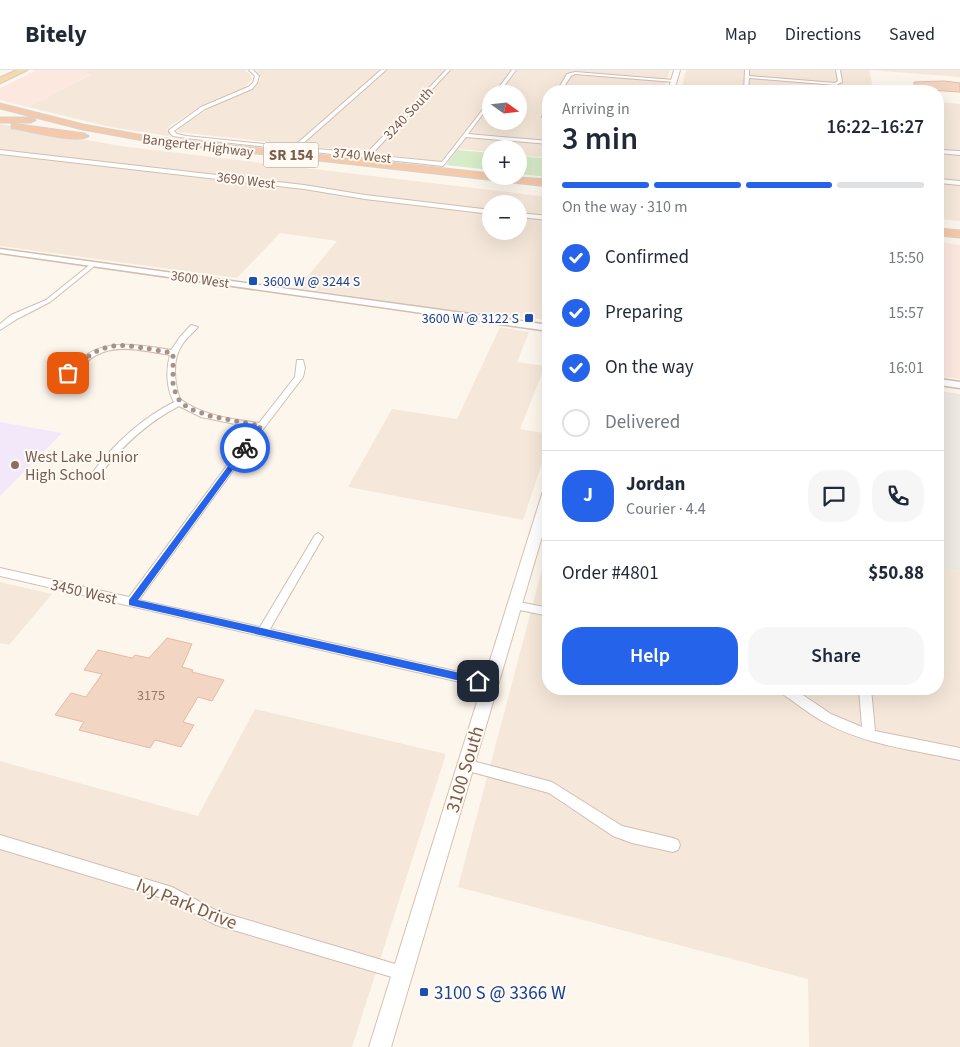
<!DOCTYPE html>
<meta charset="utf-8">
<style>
body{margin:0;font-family:"Source Sans 3",sans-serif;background:#f6f6f7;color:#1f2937;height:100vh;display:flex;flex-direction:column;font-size:19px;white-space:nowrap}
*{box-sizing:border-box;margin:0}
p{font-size:16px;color:#747a83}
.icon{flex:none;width:28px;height:28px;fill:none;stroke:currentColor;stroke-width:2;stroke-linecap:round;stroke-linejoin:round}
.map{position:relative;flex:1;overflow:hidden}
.drawer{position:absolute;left:542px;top:15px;width:402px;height:610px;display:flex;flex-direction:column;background:#fff;border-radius:20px;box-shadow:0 5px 20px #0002}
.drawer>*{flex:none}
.needle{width:32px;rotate:105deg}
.tools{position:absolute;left:482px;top:15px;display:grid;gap:10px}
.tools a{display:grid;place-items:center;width:45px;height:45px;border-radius:50%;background:#fff;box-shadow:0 5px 20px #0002;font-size:25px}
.pin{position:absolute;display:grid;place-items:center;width:42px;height:42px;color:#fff;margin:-21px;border-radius:10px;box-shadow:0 2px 8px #0006}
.courier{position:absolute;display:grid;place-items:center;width:50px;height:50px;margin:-25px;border:4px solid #2563eb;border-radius:50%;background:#fff;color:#222;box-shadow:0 1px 6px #0007}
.summary em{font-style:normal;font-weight:600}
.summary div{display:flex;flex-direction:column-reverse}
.summary{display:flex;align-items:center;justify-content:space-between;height:85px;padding:0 20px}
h1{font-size:32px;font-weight:600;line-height:38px}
.bar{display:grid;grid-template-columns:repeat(4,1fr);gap:8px 5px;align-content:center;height:60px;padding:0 20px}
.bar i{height:6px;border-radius:4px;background:#e0e1e3}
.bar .active{background:#2563eb}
.bar p{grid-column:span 4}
.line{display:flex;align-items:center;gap:12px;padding:0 20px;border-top:1px solid #e0e1e3}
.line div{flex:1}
.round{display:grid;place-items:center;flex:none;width:52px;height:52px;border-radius:20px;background:#f6f6f7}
ol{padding:0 20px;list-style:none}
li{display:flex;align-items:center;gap:15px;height:55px}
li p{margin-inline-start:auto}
li .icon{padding:5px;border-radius:50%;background:#2563eb;color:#fff;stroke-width:4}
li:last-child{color:#747a83}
li i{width:28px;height:28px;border:2px solid #e0e1e3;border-radius:50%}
.button{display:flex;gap:10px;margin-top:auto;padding:10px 20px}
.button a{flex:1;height:58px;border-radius:20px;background:#2563eb;color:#fff;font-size:20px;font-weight:600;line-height:58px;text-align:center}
.button a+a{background:#f6f6f7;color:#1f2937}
header{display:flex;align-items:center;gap:30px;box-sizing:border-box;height:70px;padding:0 25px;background:#fff;border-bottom:1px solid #e0e1e3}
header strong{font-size:24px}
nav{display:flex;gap:28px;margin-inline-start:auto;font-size:18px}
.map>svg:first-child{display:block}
.residential{fill:#f5e8da;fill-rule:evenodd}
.commercial{fill:#fde8e0}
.industrial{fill:#efe9e4}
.education{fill:#f3e8fa}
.green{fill:#d8ecc9}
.building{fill:#f3d5c3;stroke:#e6bba3}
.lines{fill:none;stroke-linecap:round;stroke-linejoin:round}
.minor-casing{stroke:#d1beb0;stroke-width:2}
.tertiary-casing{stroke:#d1beb0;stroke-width:3}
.secondary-casing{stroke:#d6c0b0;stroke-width:2}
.primary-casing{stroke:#dad1cd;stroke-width:3}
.trunk-casing{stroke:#dad1cd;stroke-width:3}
.minor{fill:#fff;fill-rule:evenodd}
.tertiary{fill:#fff;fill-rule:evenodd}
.secondary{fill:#fff;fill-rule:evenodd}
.primary{fill:#fbd9a5;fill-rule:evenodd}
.trunk{fill:#f9c8a4;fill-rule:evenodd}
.route{fill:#2563eb}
.done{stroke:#a89285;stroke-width:5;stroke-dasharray:0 9}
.transit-dot{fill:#1a4fb4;stroke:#fffaf3;stroke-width:2}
.education-dot{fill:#8d6e63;stroke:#fffaf3;stroke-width:2}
.labels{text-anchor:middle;stroke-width:4;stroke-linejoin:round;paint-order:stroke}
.far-street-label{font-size:14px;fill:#7a5c4d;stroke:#fffaf3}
.far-transit-label{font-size:14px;fill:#164399;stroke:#fffaf3;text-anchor:start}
.number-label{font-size:14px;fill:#987a6a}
.shield{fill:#fffaf3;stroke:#a28b7f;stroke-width:1}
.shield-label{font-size:15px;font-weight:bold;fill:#7a5c4d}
.education-label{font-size:16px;fill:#785e54;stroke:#fffaf3;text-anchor:start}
.street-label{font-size:16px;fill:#7a5c4d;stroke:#fffaf3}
.near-street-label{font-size:19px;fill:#7a5c4d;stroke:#fffaf3}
.near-transit-label{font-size:19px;fill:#164399;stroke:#fffaf3;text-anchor:start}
</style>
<header>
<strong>Bitely</strong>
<nav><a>Map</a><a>Directions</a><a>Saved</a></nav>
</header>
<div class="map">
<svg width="960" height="977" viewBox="0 0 960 977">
<rect width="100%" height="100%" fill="#fdf6ec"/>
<!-- residential -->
<g class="residential">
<path d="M88 0H244L250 4 252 9 245 17 201 36 170 56 167 59 170 65 168 66 110 57 28 37 90 5 81 3Z"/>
<path d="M256 0H670L663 21H549V88L519 85V79H491V82L460 79 450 92 178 62 179 58 211 37 257 16 261 7ZM491 24H519V51H491Z"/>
<path d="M686 0H960V7L869 0 874 21H681Z"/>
<path d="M939 32 960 34V151L939 149Z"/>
<path d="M0 54 120 76 549 127V250L461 242 298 218 337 171 280 163 237 208 0 176ZM491 134H519V161H491Z"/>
<path d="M500 257 529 262 517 292 545 296 520 359 549 364V372L523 450 348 417 392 339 457 349Z"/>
<path d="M549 473V619H939V498L960 502V977H809L808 909 458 817Z"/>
<path d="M0 512 52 524 9 575 0 573Z"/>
<path d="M255 639 446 684 352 977H0V691L198 746Z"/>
</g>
<!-- commercial -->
<g class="commercial">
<path d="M37 0H88L82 3 91 4 28 37 0 30V18Z"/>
<path d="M939 172 960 175V309L939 306Z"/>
</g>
<!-- industrial -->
<path class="industrial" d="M939 321 960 324V502L939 498Z"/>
<!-- education -->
<path class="education" d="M0 352 62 363 0 426Z"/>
<!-- green -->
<g class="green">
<path d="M458 80 491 83V100L446 95Z"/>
<path d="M519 86 549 89V107L519 104Z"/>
</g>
<!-- building -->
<g class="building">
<path d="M944 11 960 13V22L914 19V12Z"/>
<path d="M167 568 192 574 182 597 193 600 192 602 224 610 212 631 198 627 183 652 194 655 181 677 155 670 150 678 79 660 84 652 55 645 71 623 86 627 102 604 84 600 98 580 132 588 135 585 149 588Z"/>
</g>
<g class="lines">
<defs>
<g id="minor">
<path d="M249 0H253L259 6 257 13 252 19 205 39 174 61 177 64 186 66 293 77 381 0H386L299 77 366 84 446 0H450L371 85 442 92 491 29V33L468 64 549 71V74L466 67 443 96 186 68 173 66 169 62V60L201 37 248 17 253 13 255 6Z"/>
<path d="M512 0H516L498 24H494Z"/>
<path d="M745 0H749V6L835 13 838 11 836 0H840L842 12 836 15 749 8 748 21H744Z"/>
<path d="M575 2 674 10 676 11 674 12 575 4 571 6 561 21H557L567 4Z"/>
<path d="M547 37H549L547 45H549V47H542Z"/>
<path d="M0 80 304 115 365 125 491 140V144L365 129 304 119 0 84Z"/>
<path d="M939 80 960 81V85L939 83Z"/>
<path d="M939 109 960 111V115L939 113Z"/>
<path d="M519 143 549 146V150L519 147Z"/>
<path d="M92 193 97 194 50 232 17 249 0 260V254L11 245 46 230Z"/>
<path d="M191 255 198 257C193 263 186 268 182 275 172 289 174 313 180 329 203 346 231 349 259 353L295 307 297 290H303L305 298 303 307 264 358 139 530 260 557 315 465 318 463 323 467 270 559 490 609 494 611 496 614 494 617 490 619 0 506V498L129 527 255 358 201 347 179 336C146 353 121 377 99 406H93L92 404 93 402C115 373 141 349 174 332 166 318 166 299 170 285 114 275 99 272 61 318H58L54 316C91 268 116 271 171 280L180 267Z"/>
<path d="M514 531 549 538V546L510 538 509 535 510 532Z"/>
<path d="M779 619H794L831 644 862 657 859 619H871L875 661 960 678V690C914 680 864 675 822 651 808 643 795 632 781 623Z"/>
<path d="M465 689 552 712 622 756 673 768 678 770 680 775 678 780 673 782 632 773 613 766 549 723 461 699 459 695 461 691Z"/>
<path d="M0 765 172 817 217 841 402 896 407 898 409 903 407 908 402 910 216 855 169 830 0 779Z"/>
</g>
<g id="tertiary">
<path d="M0 179 549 255V261L0 183Z"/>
<path d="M939 309 960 312V318L939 315Z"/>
</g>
<g id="secondary">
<path d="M674 0H680L674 21H668Z"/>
<path d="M549 417V443L391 977H369L543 421Z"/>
</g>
<path id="primary" d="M18 0H27L0 13V8Z"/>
<g id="trunk">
<path d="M0 34 83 55 149 67 491 104V106L549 110V116L149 71 83 59 0 38Z"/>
<path d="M0 48H31L35 50 31 52H0Z"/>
<path d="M12 54 84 64 88 66C77 73 30 61 15 58H12Z"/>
<path d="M939 159 960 161V167L939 165Z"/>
</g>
</defs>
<!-- minor casing -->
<use href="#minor" class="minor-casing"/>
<!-- tertiary casing -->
<use href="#tertiary" class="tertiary-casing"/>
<!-- secondary casing -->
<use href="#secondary" class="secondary-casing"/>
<!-- primary casing -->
<use href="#primary" class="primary-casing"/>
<!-- trunk casing -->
<use href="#trunk" class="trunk-casing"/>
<!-- minor -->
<use href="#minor" class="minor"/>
<!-- tertiary -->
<use href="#tertiary" class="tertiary"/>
<!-- secondary -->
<use href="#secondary" class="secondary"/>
<!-- primary -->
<use href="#primary" class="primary"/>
<!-- trunk -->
<use href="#trunk" class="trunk"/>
</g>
<!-- route -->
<path class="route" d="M245 375 248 376V379L138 530 478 607 481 608V614L478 615 129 535V530L243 376Z"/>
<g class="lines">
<!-- done -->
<path class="done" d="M68 303C108 265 122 275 173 283V317L180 332 190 339 210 346 261 356 245 378"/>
</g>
<!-- markers -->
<g class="transit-dot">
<rect x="248" y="206" width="10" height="10" rx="2.5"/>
<rect x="524" y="243" width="10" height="10" rx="2.5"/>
<rect x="419" y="917" width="10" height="10" rx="2.5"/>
</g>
<circle class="education-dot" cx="15" cy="395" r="5"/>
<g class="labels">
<!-- far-street labels -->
<g class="far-street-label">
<text transform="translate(408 43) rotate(-47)" y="5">3240 South</text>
<text transform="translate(198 75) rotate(7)" y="5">Bangerter Highway</text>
<text transform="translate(362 85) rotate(6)" y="5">3740 West</text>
<text transform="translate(246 110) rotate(7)" y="5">3690 West</text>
<text transform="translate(200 209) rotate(8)" y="5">3600 West</text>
</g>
<!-- far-transit labels -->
<g class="far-transit-label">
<text x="263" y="216">3600 W @ 3244 S</text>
<text x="519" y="253" text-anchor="end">3600 W @ 3122 S</text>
</g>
<!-- number labels -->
<g class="number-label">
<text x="151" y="630">3175</text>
</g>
<!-- shield labels -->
<rect class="shield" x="263.5" y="72.5" width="55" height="25" rx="4"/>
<g class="shield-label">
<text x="291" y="90">SR 154</text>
</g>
<!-- education labels -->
<g class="education-label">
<text x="25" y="392">West Lake Junior<tspan x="25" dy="18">High School</tspan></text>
</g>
<!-- street labels -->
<g class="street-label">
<text transform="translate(84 521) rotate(13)" y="6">3450 West</text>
</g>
<!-- near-street labels -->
<g class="near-street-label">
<text transform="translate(464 699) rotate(-73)" y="7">3100 South</text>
<text transform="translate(187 833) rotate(22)" y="7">Ivy Park Drive</text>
</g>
<!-- near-transit labels -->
<g class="near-transit-label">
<text x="434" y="929">3100 S @ 3366 W</text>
</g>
</g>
</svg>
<div class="tools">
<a><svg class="needle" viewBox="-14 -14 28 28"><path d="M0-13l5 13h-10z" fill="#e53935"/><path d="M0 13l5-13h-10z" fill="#747a83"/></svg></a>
<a>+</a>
<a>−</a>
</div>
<div class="pin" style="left:68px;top:303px;background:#ea580c"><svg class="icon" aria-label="bag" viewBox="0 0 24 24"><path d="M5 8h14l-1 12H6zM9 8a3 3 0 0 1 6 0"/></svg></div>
<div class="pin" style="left:478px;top:611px;background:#1f2937"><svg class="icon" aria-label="home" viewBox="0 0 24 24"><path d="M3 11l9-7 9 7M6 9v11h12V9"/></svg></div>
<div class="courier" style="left:245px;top:378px"><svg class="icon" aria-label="bike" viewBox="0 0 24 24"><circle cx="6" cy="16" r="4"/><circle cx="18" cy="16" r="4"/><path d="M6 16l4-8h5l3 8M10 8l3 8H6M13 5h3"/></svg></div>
<section class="drawer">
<div class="summary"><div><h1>3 min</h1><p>Arriving in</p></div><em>16:22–16:27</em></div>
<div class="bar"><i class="active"></i><i class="active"></i><i class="active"></i><i></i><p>On the way · 310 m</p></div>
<ol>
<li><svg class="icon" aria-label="check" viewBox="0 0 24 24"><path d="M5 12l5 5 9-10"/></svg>Confirmed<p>15:50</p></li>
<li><svg class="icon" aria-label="check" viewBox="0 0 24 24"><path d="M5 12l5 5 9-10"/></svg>Preparing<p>15:57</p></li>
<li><svg class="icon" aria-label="check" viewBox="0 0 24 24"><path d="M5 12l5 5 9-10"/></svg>On the way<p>16:01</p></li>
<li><i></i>Delivered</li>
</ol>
<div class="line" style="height:90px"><b class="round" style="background:#2563eb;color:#fff">J</b><div><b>Jordan</b><p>Courier · 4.4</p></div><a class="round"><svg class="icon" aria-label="chat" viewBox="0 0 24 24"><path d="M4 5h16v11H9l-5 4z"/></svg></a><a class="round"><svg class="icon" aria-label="phone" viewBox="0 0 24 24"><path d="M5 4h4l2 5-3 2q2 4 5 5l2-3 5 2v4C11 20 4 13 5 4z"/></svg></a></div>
<div class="line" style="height:65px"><div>Order #4801</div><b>$50.88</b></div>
<div class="button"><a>Help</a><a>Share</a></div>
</section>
</div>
